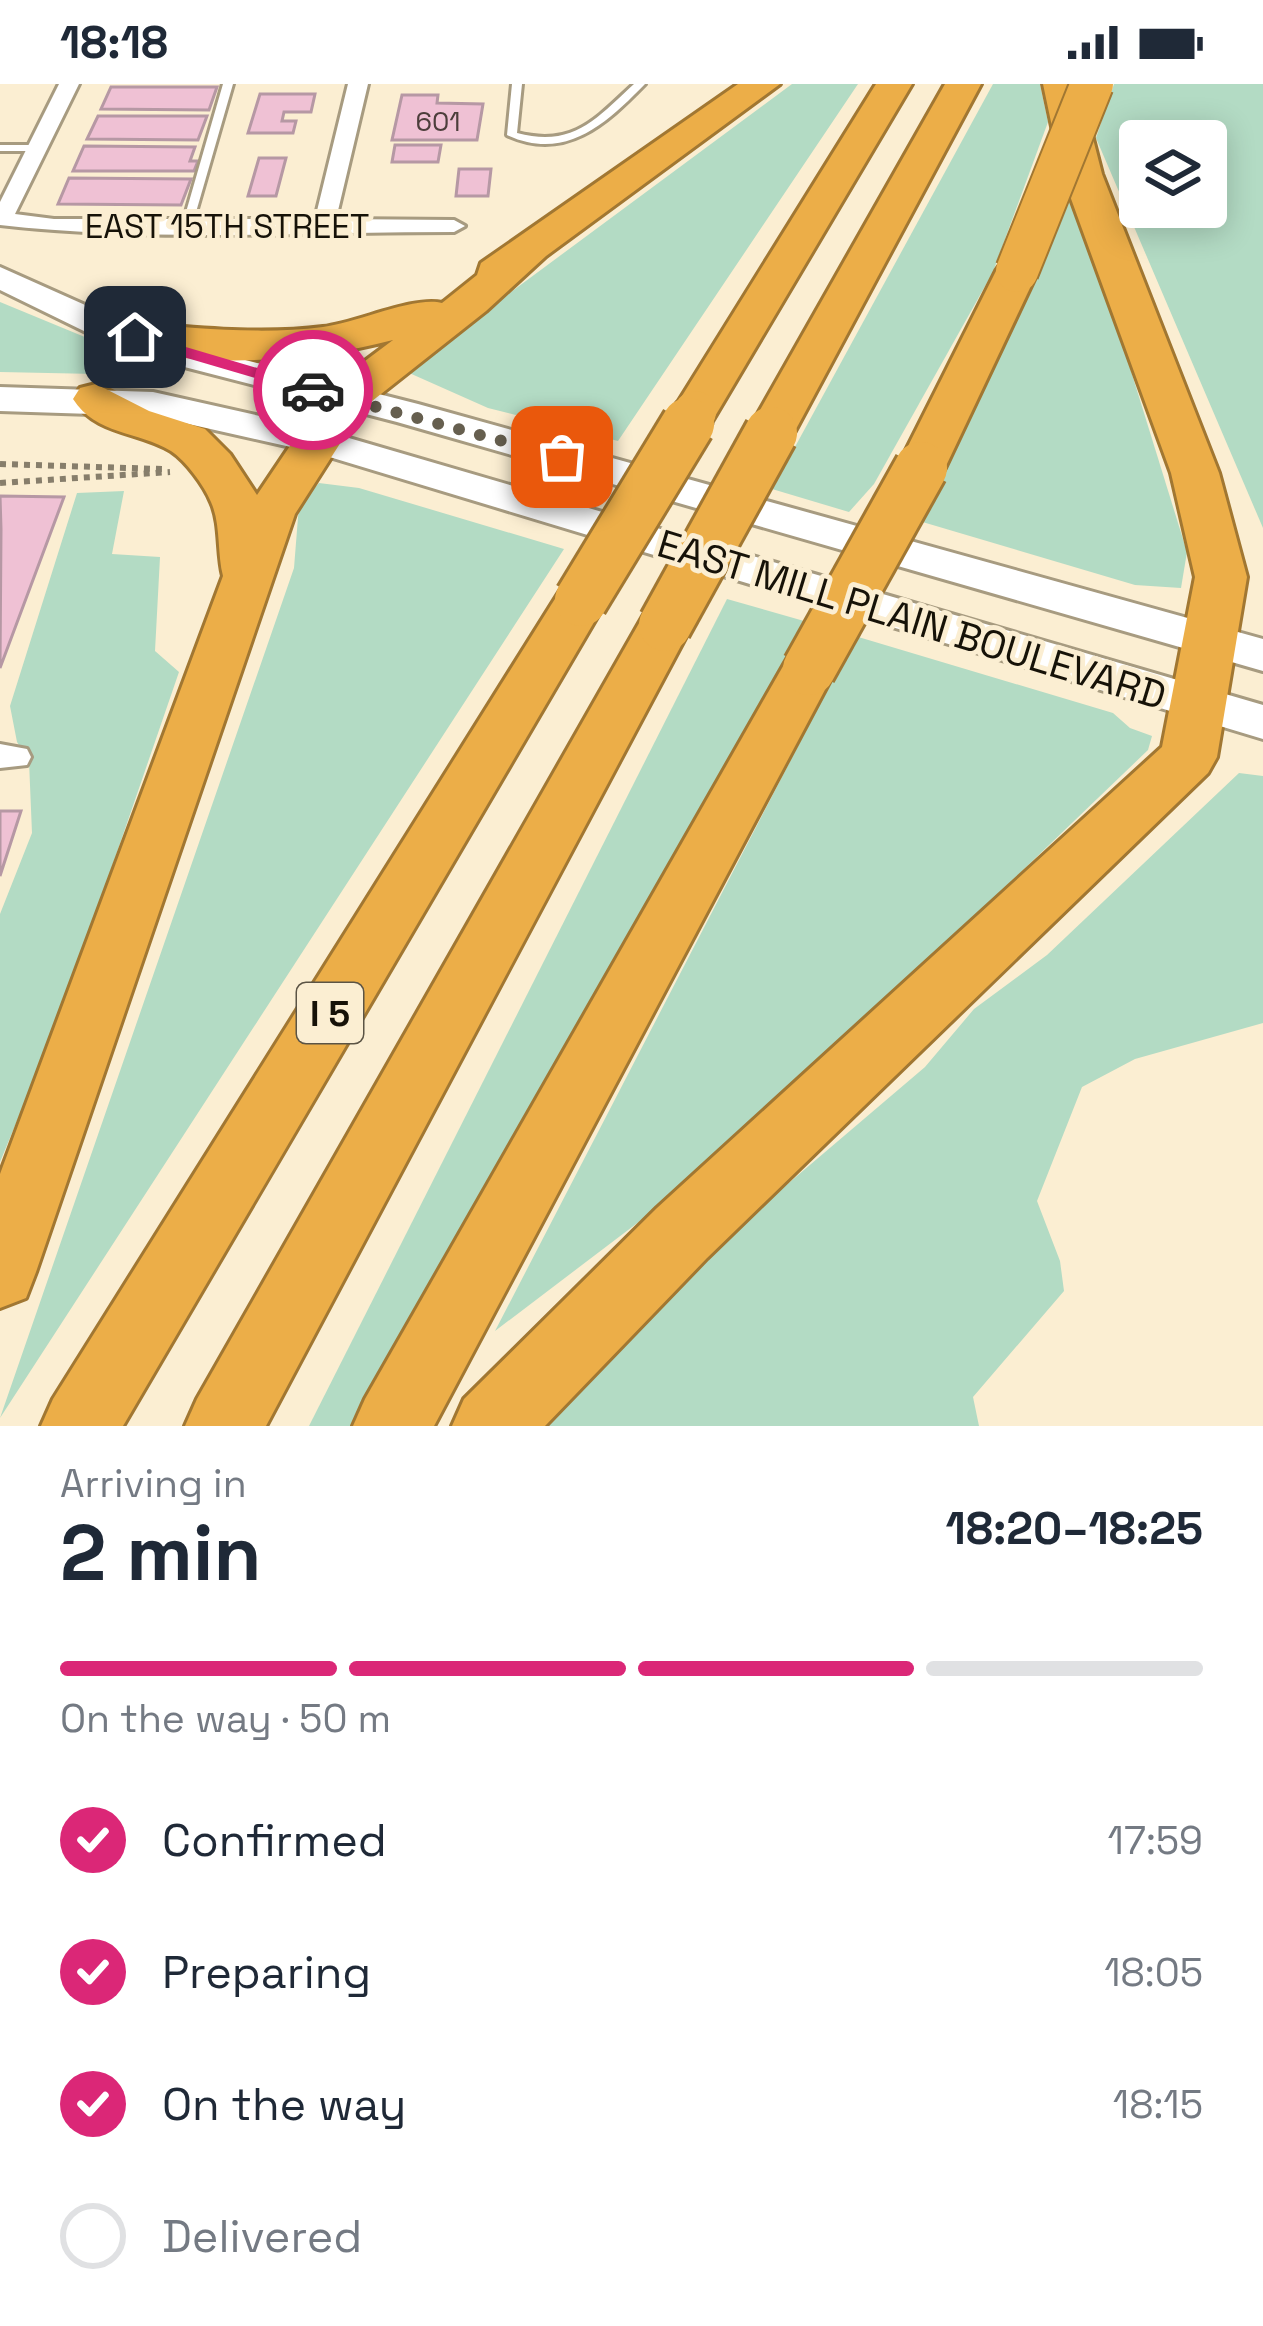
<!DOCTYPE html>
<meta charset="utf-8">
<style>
body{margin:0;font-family:"Space Grotesk",sans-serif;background:#f6f6f7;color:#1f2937;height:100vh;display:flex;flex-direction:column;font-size:45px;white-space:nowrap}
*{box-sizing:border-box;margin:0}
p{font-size:39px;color:#747a83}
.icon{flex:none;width:66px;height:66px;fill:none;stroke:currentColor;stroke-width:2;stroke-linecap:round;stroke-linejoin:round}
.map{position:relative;height:1342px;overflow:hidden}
.side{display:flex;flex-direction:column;background:#fff;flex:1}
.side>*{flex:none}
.tools{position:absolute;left:1119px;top:36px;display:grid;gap:24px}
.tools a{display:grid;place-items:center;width:108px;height:108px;border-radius:12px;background:#fff;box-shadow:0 6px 30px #0003;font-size:60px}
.pin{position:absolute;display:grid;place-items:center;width:102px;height:102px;color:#fff;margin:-51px;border-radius:24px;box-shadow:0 6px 18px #0006}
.courier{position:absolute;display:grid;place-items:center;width:120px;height:120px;margin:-60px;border:9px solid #db2777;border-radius:50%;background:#fff;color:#222;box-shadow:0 3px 15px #0007}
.overview em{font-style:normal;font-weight:700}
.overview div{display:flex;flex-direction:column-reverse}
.overview{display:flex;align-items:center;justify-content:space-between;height:204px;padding:0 60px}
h1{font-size:78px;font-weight:700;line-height:90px}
.bar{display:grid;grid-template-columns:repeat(4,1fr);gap:18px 12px;align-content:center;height:144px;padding:0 60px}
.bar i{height:15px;border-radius:9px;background:#e0e1e3}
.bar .current{background:#db2777}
.bar p{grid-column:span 4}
ol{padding:0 60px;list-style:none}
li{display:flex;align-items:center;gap:36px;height:132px}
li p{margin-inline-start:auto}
li .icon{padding:12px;border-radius:50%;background:#db2777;color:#fff;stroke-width:4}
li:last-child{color:#747a83}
li i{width:66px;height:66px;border:6px solid #e0e1e3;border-radius:50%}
.status{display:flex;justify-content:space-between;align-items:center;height:84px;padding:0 60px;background:#fff;direction:ltr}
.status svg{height:33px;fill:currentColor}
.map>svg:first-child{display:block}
.green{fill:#b3dbc4;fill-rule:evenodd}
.building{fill:#efc1d4;stroke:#b698a4;stroke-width:3}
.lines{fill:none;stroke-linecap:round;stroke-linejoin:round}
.lane-casing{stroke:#a79b80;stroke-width:6}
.street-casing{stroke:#a79b80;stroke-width:6}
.secondary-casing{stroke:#a79b80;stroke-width:6}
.highway-casing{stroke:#a17732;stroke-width:6}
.path{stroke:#877e6b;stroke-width:6;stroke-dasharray:6 6;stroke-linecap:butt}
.lane{fill:#fff;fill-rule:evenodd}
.street{fill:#fff;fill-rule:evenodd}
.secondary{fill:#fff;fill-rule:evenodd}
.highway{fill:#ecae48;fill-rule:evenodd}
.highway-bridge-far1-casing{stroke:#a17732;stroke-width:46;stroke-linecap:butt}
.highway-bridge-casing{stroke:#a17732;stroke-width:58;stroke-linecap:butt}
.highway-bridge-far1{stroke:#ecae48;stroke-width:42}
.highway-bridge{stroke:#ecae48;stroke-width:52}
.route{fill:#db2777}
.done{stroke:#665f4f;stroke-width:12;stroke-dasharray:0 21.6}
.labels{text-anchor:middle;stroke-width:10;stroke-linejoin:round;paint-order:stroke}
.far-number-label{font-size:27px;fill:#4c3e3b}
.far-street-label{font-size:33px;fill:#161208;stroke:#fbeed2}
.shield{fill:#fbeed2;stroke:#5b5445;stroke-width:3}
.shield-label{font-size:36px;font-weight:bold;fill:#161208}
.street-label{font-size:39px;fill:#161208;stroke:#fbeed2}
</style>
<div class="status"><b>18:18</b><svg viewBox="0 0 49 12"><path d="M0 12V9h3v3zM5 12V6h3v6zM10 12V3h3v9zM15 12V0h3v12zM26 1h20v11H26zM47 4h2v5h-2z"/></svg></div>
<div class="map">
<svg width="1263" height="1342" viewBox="0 0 1263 1342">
<rect width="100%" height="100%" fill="#fbeed2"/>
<!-- green -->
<g class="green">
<path d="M792 0H858L618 357 488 324 398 284 484 228Z"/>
<path d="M993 0H1040L1048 38 993 188 874 400 849 428 772 405Z"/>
<path d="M1114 0H1263V444L1096 54ZM1140 57H1206V123H1140Z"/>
<path d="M1075 106 1187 468 1181 504 1135 501 909 434 1060 124Z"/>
<path d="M0 218 155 282V286L144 291 0 288Z"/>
<path d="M319 399 359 404 564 465 0 1334 294 484 299 421Z"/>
<path d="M124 407 112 470 160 473 155 567 179 588 62 928 0 1078V830L32 749 29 677 17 658 10 622 77 409Z"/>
<path d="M727 515 811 539 351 1342H309Z"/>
<path d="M855 552 1113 629 1130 644 1152 652 1148 666 723 1074 495 1247Z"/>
<path d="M1239 689 1263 692V939L1135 975 1082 1003 1037 1117 1060 1177 1064 1207 973 1313 979 1342H534L723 1155 925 983 974 925 1047 871Z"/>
</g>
<!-- building -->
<g class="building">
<path d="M111 3H217L209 26 101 25Z"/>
<path d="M260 10H315L311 28H284L282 37H296L293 49H248Z"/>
<path d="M402 11H438L437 19 483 20 477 56H392Z"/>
<path d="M98 32H207L198 56 87 55Z"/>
<path d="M395 61H441L438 78H392Z"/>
<path d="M84 62 195 63 190 77H198L194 87H73Z"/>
<path d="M259 74H286L276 112H248Z"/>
<path d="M459 85H491L488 112H456Z"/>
<path d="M69 94 191 95 181 121 58 120Z"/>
<path d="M0 412 64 413 0 584 1 445Z"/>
<path d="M0 727H21L0 792Z"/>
</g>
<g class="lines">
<defs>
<g id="lane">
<path d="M223 0H233L192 142 183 144 182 142Z"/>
<path d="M512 0H522L517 49C573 64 596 35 634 0H645C606 40 565 78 507 51Z"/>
<path d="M0 61H37L42 64 37 67H0Z"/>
</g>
<g id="street">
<path d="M59 0H79L15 130 54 135H315L348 0H368L336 135 454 136 465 142 454 148C304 148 149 158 0 141V118Z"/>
<path d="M0 660 27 665 31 673 27 681 0 684Z"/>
</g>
<g id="secondary">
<path d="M0 183 112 233 194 263 418 320 1263 555V587L397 338 169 279 88 249 0 206Z"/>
<path d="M0 303 153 308 318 345 1263 621V655L313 368 153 332 0 327Z"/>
</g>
<g id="highway">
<path d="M738 0H780L546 172 486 227 362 325 295 430 36 1188 26 1214 0 1224V1090L223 492C217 469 221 440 211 418 204 401 186 377 171 367 138 347 96 351 73 315L80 304 96 300 149 327 205 345 230 370 257 411 329 304 393 256C308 278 205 285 119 263L113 253 119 243 135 239C197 244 261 251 323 243 357 239 414 212 442 219L477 191 481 179Z"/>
<path d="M876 0H912L711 339 695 343 679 339 672 328Z"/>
<path d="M945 0H981L788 360 771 365 754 360 747 349Z"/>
<path d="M1043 0H1079L1102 90 1219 389 1247 493 1217 673 1208 689 707 1174 545 1342H452L464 1315 657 1124 1162 663 1195 493 1171 389 1062 90Z"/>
<path d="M1017 174 1032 178 1038 187 945 384 938 396 921 400 904 396 897 384 996 187 1002 178Z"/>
<path d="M581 497 599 502 607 516 123 1342H41L53 1315 563 502Z"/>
<path d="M665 521 684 527 692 541 266 1342H185L197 1315 646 527Z"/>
<path d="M809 564 828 570 836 585 434 1342H353L365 1315 790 570Z"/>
</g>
</defs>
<!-- lane casing -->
<use href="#lane" class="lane-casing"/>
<!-- street casing -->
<use href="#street" class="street-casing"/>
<!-- secondary casing -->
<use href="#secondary" class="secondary-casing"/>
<!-- highway casing -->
<use href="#highway" class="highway-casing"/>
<!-- path -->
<g class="path">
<path d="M0 380 162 385"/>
<path d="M0 399 170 388"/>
</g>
<!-- lane -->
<use href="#lane" class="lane"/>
<!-- street -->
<use href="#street" class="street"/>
<!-- secondary -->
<use href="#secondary" class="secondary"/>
<!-- highway -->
<use href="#highway" class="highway"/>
<defs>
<g id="highway-bridge-far1">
<path d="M1017 187 1092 0"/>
<path d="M686 343 695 328"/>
</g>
<g id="highway-bridge">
<path d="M581 516 688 340"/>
<path d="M665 541 771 349"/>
<path d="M809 585 921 384"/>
</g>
</defs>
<!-- highway-bridge-far1 casing -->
<use href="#highway-bridge-far1" class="highway-bridge-far1-casing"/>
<!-- highway-bridge casing -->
<use href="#highway-bridge" class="highway-bridge-casing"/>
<!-- highway-bridge-far1 -->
<use href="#highway-bridge-far1" class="highway-bridge-far1"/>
<!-- highway-bridge -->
<use href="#highway-bridge" class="highway-bridge"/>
</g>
<!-- route -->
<path class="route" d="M135 248 318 302 321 306 313 311 129 257V250Z"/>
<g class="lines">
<!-- done -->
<path class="done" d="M313 306 562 373"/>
</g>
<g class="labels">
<!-- far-number labels -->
<g class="far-number-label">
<text x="438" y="47">601</text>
</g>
<!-- far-street labels -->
<g class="far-street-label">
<text x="227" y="154">EAST 15TH STREET</text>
</g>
<!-- shield labels -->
<rect class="shield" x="297" y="899" width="66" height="60" rx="9"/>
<g class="shield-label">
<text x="330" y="942">I 5</text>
</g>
<!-- street labels -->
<g class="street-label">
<text transform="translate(912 535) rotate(17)" y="14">EAST MILL PLAIN BOULEVARD</text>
</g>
</g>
</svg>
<div class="tools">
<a><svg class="icon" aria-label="layers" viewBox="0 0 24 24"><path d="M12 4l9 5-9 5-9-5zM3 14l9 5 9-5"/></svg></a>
</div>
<div class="pin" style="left:562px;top:373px;background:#ea580c"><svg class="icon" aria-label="bag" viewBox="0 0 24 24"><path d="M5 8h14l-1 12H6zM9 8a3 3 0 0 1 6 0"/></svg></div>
<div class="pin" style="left:135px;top:253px;background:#1f2937"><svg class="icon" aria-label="home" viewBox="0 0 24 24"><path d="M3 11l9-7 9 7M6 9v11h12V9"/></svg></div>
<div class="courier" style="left:313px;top:306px"><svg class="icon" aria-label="car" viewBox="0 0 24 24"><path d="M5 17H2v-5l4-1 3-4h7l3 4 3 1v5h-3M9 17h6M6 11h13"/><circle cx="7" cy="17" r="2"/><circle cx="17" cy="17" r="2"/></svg></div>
</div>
<section class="side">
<div class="overview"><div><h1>2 min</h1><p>Arriving in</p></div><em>18:20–18:25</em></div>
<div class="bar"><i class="current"></i><i class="current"></i><i class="current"></i><i></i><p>On the way · 50 m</p></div>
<ol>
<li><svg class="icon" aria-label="check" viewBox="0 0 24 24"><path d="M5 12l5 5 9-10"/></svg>Confirmed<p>17:59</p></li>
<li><svg class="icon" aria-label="check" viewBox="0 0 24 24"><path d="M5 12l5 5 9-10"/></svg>Preparing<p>18:05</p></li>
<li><svg class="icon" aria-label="check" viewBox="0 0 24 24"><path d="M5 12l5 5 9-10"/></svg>On the way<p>18:15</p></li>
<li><i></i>Delivered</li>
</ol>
</section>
